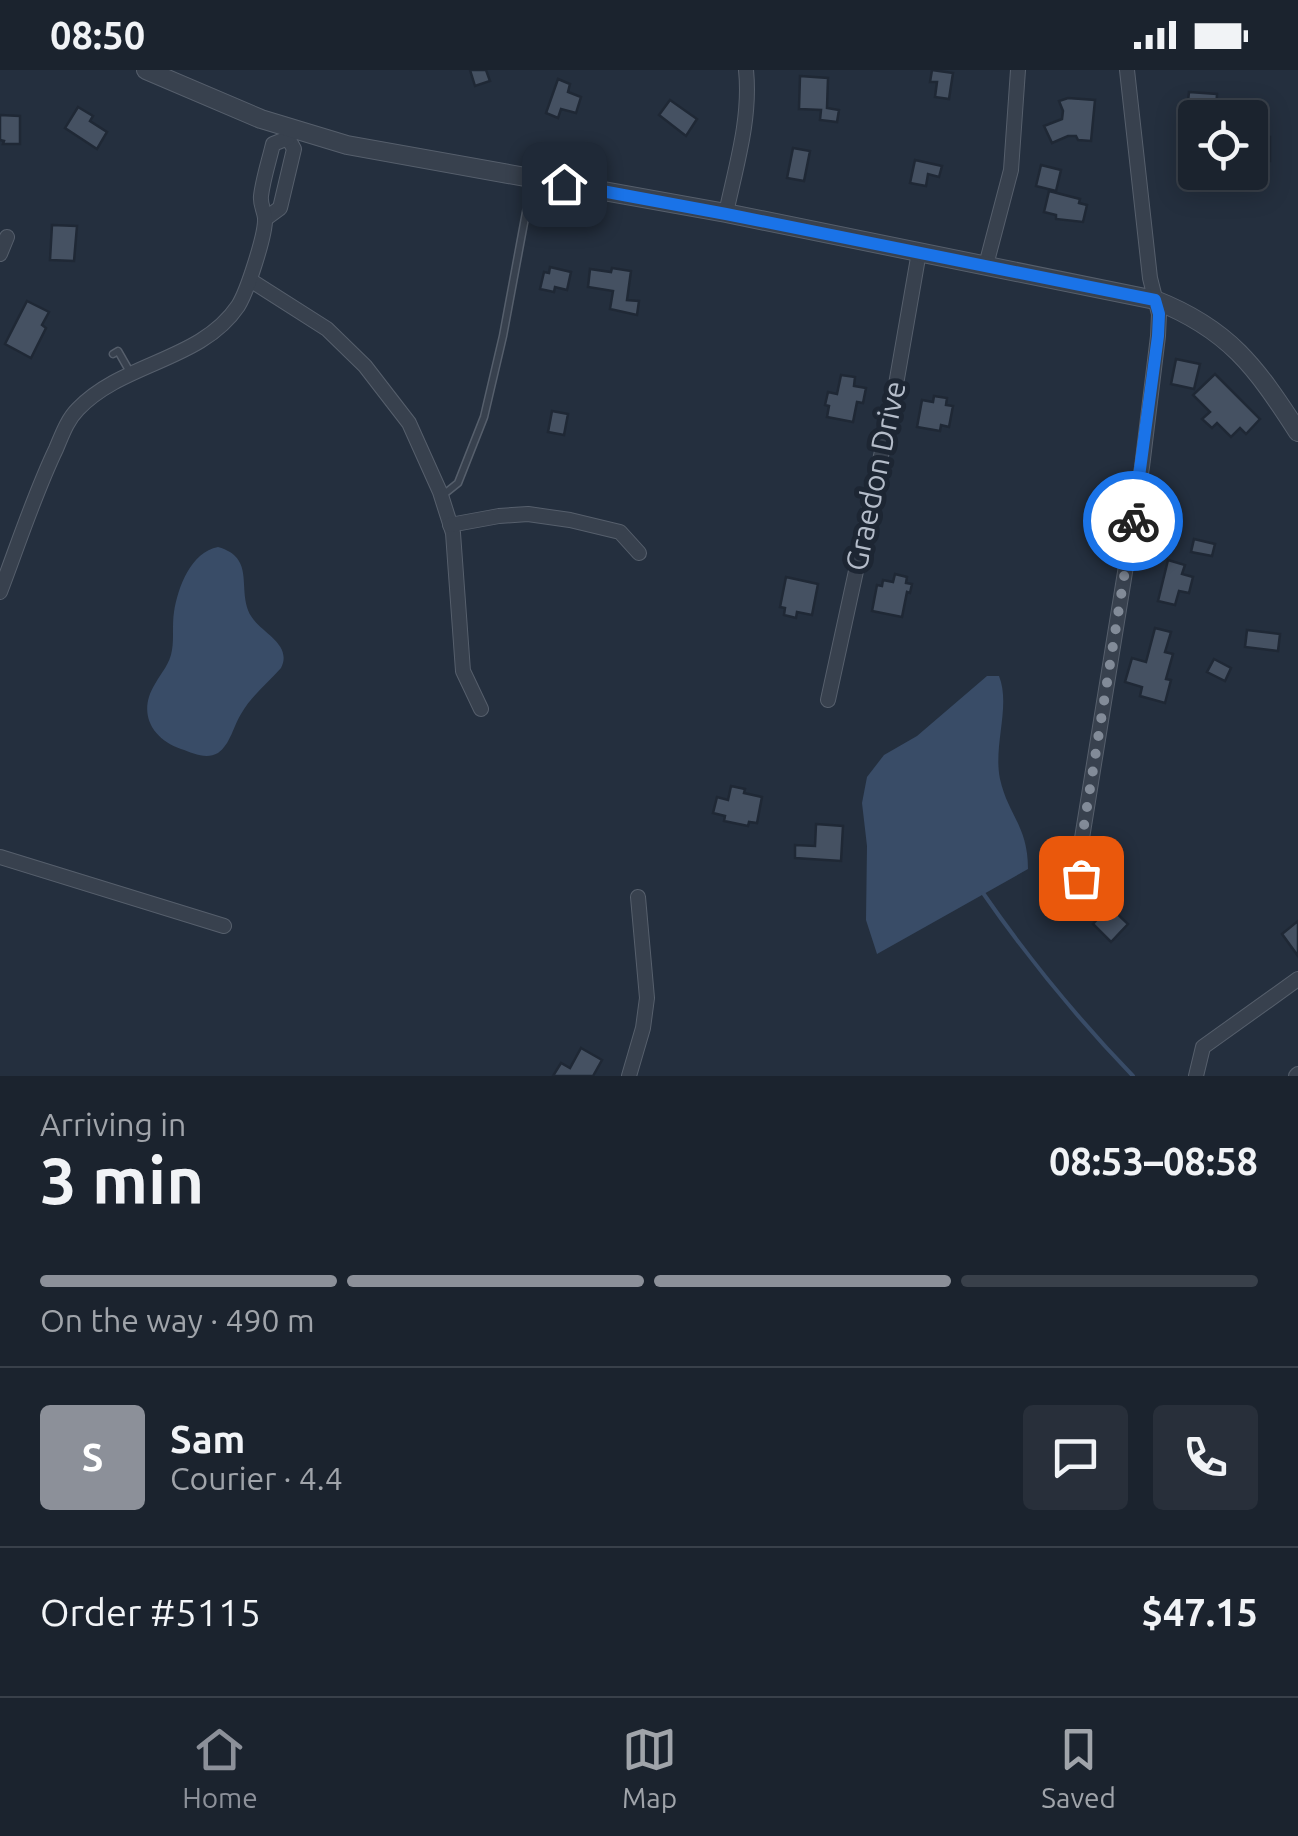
<!DOCTYPE html>
<meta charset="utf-8">
<style>
body{margin:0;font-family:Ubuntu,sans-serif;background:#282f3a;color:#f1f3f6;height:100vh;display:flex;flex-direction:column;font-size:38px;white-space:nowrap}
*{box-sizing:border-box;margin:0}
p{font-size:32px;color:#a0a4aa}
.icon{flex:none;width:55px;height:55px;fill:none;stroke:currentColor;stroke-width:2;stroke-linecap:round;stroke-linejoin:round}
.map{position:relative;height:1006px;overflow:hidden}
.sheet{display:flex;flex-direction:column;background:#1b232e;flex:1}
.sheet>*{flex:none}
.fabs{position:absolute;left:1178px;top:30px;display:grid;gap:20px}
.fabs a{display:grid;place-items:center;width:90px;height:90px;border-radius:10px;background:#1b232e;box-shadow:0 5px 25px #0003,0 0 0 2px #39404a;font-size:50px}
.pin{position:absolute;display:grid;place-items:center;width:85px;height:85px;color:#fff;margin:-42px;border-radius:20px;box-shadow:0 5px 15px #0006}
.courier{position:absolute;display:grid;place-items:center;width:100px;height:100px;margin:-50px;border:8px solid #1a73e8;border-radius:50%;background:#fff;color:#222;box-shadow:0 2px 12px #0007}
.overview em{font-style:normal;font-weight:700}
.overview div{display:flex;flex-direction:column-reverse}
.overview{display:flex;align-items:center;justify-content:space-between;height:170px;padding:0 40px}
h1{font-size:65px;font-weight:700;line-height:75px}
.bar{display:grid;grid-template-columns:repeat(4,1fr);gap:15px 10px;align-content:center;height:120px;padding:0 40px}
.bar i{height:12px;border-radius:8px;background:#39404a}
.bar .active{background:#8c9099}
.bar p{grid-column:span 4}
.line{display:flex;align-items:center;gap:25px;padding:0 40px;border-top:2px solid #39404a}
.line div{flex:1}
.round{display:grid;place-items:center;flex:none;width:105px;height:105px;border-radius:10px;background:#282f3a}
.status{display:flex;justify-content:space-between;align-items:center;height:70px;padding:0 50px;background:#1b232e;direction:ltr}
.status svg{height:28px;fill:currentColor}
.menu{display:flex;justify-content:space-around;align-items:center;height:140px;border-top:2px solid #39404a;background:#1b232e;font-size:28px;color:#a0a4aa}
.menu a{display:grid;justify-items:center;gap:5px}
.menu .active{color:#8c9099}
.map>svg:first-child{display:block}
.water{fill:#394c67}
.lines{fill:none;stroke-linecap:round;stroke-linejoin:round}
.stream{stroke:#394c67;stroke-width:4}
.building{fill:#455162;stroke:#1f2835;stroke-width:2.5}
.service-casing{stroke:#565f6c;stroke-width:9}
.minor-casing{stroke:#565f6c;stroke-width:16}
.tertiary-casing{stroke:#565f6c;stroke-width:20}
.service{stroke:#38414e;stroke-width:6}
.minor{stroke:#38414e;stroke-width:14}
.tertiary{stroke:#38414e;stroke-width:18}
.done{stroke:#828b98;stroke-width:10;stroke-dasharray:0 18}
.route{stroke:#1a73e8;stroke-width:12}
.labels{text-anchor:middle;stroke-width:10;stroke-linejoin:round;paint-order:stroke}
.street-label{font-size:30px;fill:#b4bcc9;stroke:#1d2633}
</style>
<div class="status"><b>08:50</b><svg viewBox="0 0 49 12"><path d="M0 12V9h3v3zM5 12V6h3v6zM10 12V3h3v9zM15 12V0h3v12zM26 1h20v11H26zM47 4h2v5h-2z"/></svg></div>
<div class="map">
<svg width="1298" height="1006" viewBox="0 0 1298 1006">
<rect width="100%" height="100%" fill="#242f3e"/>
<!-- water -->
<g class="water">
<path d="M218 477C257 488 236 520 251 546 261 563 293 574 281 598 268 613 251 626 241 644 234 655 230 675 218 683 206 690 193 683 181 679 152 669 137 643 155 614 161 603 170 594 172 580 174 568 172 555 174 542 178 517 191 482 218 477Z"/>
<path d="M987 606H999C1011 636 993 675 1000 709 1008 745 1028 756 1028 799L877 884 866 850 867 776 862 733 867 707 884 685 917 666Z"/>
</g>
<g class="lines">
<!-- stream -->
<path class="stream" d="M983 823C1028 888 1078 949 1133 1006"/>
</g>
<!-- building -->
<g class="building">
<path d="M470 0H486L490 11 475 16Z"/>
<path d="M932 0 953 3 949 29 935 27 937 12H930Z"/>
<path d="M800 6 828 8 827 38 839 40 837 52 820 50 821 40 799 39Z"/>
<path d="M558 9 570 14 568 22 581 27 576 43 561 39 558 48 546 43Z"/>
<path d="M1189 22 1217 24 1216 40 1192 39 1193 31H1188Z"/>
<path d="M1068 28 1095 30 1091 71 1078 70 1076 66H1068L1052 73 1044 56 1062 49 1063 41 1059 31Z"/>
<path d="M670 30 697 49 686 66 659 45Z"/>
<path d="M78 37 93 46 90 51 107 62 97 79 65 58Z"/>
<path d="M0 45 20 46V74H3L4 71 0 70Z"/>
<path d="M1257 67H1270V91H1258Z"/>
<path d="M793 78 810 81 804 111 787 108Z"/>
<path d="M915 90 942 96 939 107 928 104 926 116 910 113Z"/>
<path d="M1041 95 1061 100 1056 121 1036 116Z"/>
<path d="M1049 121 1080 129 1079 133 1087 135 1083 152 1056 149V145L1044 142Z"/>
<path d="M52 155 77 156 74 191 50 190Z"/>
<path d="M550 197 571 202 567 220 555 217 554 222 540 219 544 202 549 203Z"/>
<path d="M612 198 631 201 627 230 639 231 637 245 610 239 613 221 588 217 590 199 611 202Z"/>
<path d="M27 231 49 242 42 255 46 258 31 288 5 274Z"/>
<path d="M1176 289 1200 294 1194 319 1171 314Z"/>
<path d="M1215 304 1260 349 1246 364 1240 358 1231 367 1217 353 1212 358 1202 349 1210 342 1193 325Z"/>
<path d="M841 305 855 307 854 316 866 318 863 333 857 332 853 352 827 347 829 336 825 335 828 322 837 324Z"/>
<path d="M934 326 947 328 946 335 953 336 949 357 941 355 940 361 917 357 922 330 933 332Z"/>
<path d="M552 341 568 344 564 365 548 362Z"/>
<path d="M1194 469 1215 474 1212 486 1191 482Z"/>
<path d="M1168 490 1185 495 1182 504 1193 507 1189 523 1179 521 1175 535 1158 531Z"/>
<path d="M895 504 907 507 906 513 912 514 910 523 907 522 902 547 872 541 877 515 882 516 883 510 893 512Z"/>
<path d="M786 507 818 514 812 545 797 542 796 548 784 545 785 538 780 537Z"/>
<path d="M1155 558 1171 562 1165 582 1173 584 1166 609 1171 610 1165 633 1140 626 1142 617 1125 612 1132 588 1146 592Z"/>
<path d="M1247 560 1280 564 1278 581 1245 577Z"/>
<path d="M1214 589 1231 598 1225 611 1207 602Z"/>
<path d="M731 716 745 719 744 723 762 727 757 753 749 752 748 756 724 751 725 746 713 743 717 727 728 730Z"/>
<path d="M816 754 843 756 841 791 795 788V775L815 776Z"/>
<path d="M1109 836 1128 854 1111 872 1093 854Z"/>
<path d="M1298 851V886L1282 864Z"/>
<path d="M581 978 602 990 593 1006H553L561 993 570 998Z"/>
</g>
<g class="lines">
<defs>
<g id="service">
<path d="M113 284 118 281 130 302"/>
<path d="M443 425 458 413 484 347 503 266 532 110"/>
</g>
<g id="minor">
<path d="M726 143C736 96 751 48 746 0"/>
<path d="M265 149 280 138 294 79 288 68 290 61"/>
<path d="M0 184 7 167"/>
<path d="M986 195 1011 100 1018 0"/>
<path d="M250 210 327 259 365 296 409 353 440 422 453 463 463 601 481 639"/>
<path d="M450 455 499 446 528 444 570 450 620 462 639 483"/>
<path d="M0 522C18 475 34 425 56 379 62 365 67 350 78 339 123 292 201 291 238 236 247 222 266 164 265 148 264 140 260 134 261 126 263 109 269 91 273 74L288 68"/>
<path d="M828 630 894 326 919 182"/>
<path d="M0 787 224 856"/>
<path d="M1081 808 1078 793 1142 397 1158 266 1159 244 1150 208 1127 0"/>
<path d="M629 1006 643 958 647 928 638 827"/>
<path d="M1196 1006 1203 977 1298 909"/>
<path d="M1296 1006 1298 1004"/>
</g>
<path id="tertiary" d="M146 0 261 49 347 75 726 143 1155 230C1229 259 1256 297 1298 362"/>
</defs>
<!-- service casing -->
<use href="#service" class="service-casing"/>
<!-- minor casing -->
<use href="#minor" class="minor-casing"/>
<!-- tertiary casing -->
<use href="#tertiary" class="tertiary-casing"/>
<!-- service -->
<use href="#service" class="service"/>
<!-- minor -->
<use href="#minor" class="minor"/>
<!-- tertiary -->
<use href="#tertiary" class="tertiary"/>
</g>
<g class="lines">
<!-- done -->
<path class="done" d="M1081 808 1078 793 1133 451"/>
<!-- route -->
<path class="route" d="M564 114 726 144 1155 230 1159 244 1158 266 1133 451"/>
</g>
<g class="labels">
<!-- street labels -->
<g class="street-label">
<text transform="translate(876 406) rotate(-78)" y="10">Graedon Drive</text>
</g>
</g>
</svg>
<div class="fabs">
<a><svg class="icon" aria-label="locate" viewBox="0 0 24 24"><circle cx="12" cy="12" r="6"/><path d="M12 2v4M12 18v4M2 12h4M18 12h4"/></svg></a>
</div>
<div class="pin" style="left:1081px;top:808px;background:#ea580c"><svg class="icon" aria-label="bag" viewBox="0 0 24 24"><path d="M5 8h14l-1 12H6zM9 8a3 3 0 0 1 6 0"/></svg></div>
<div class="pin" style="left:564px;top:114px;background:#1f2937"><svg class="icon" aria-label="home" viewBox="0 0 24 24"><path d="M3 11l9-7 9 7M6 9v11h12V9"/></svg></div>
<div class="courier" style="left:1133px;top:451px"><svg class="icon" aria-label="bike" viewBox="0 0 24 24"><circle cx="6" cy="16" r="4"/><circle cx="18" cy="16" r="4"/><path d="M6 16l4-8h5l3 8M10 8l3 8H6M13 5h3"/></svg></div>
</div>
<section class="sheet">
<div class="overview"><div><h1>3 min</h1><p>Arriving in</p></div><em>08:53–08:58</em></div>
<div class="bar"><i class="active"></i><i class="active"></i><i class="active"></i><i></i><p>On the way · 490 m</p></div>
<div class="line" style="height:180px"><b class="round" style="background:#8c9099;color:#fff">S</b><div><b>Sam</b><p>Courier · 4.4</p></div><a class="round"><svg class="icon" aria-label="chat" viewBox="0 0 24 24"><path d="M4 5h16v11H9l-5 4z"/></svg></a><a class="round"><svg class="icon" aria-label="phone" viewBox="0 0 24 24"><path d="M5 4h4l2 5-3 2q2 4 5 5l2-3 5 2v4C11 20 4 13 5 4z"/></svg></a></div>
<div class="line" style="height:130px"><div>Order #5115</div><b>$47.15</b></div>
</section>
<nav class="menu">
<a class="active"><svg class="icon" aria-label="home" viewBox="0 0 24 24"><path d="M3 11l9-7 9 7M6 9v11h12V9"/></svg>Home</a>
<a><svg class="icon" aria-label="map" viewBox="0 0 24 24"><path d="M3 6l6-2 6 2 6-2v14l-6 2-6-2-6 2zM9 4v14M15 6v14"/></svg>Map</a>
<a><svg class="icon" aria-label="saved" viewBox="0 0 24 24"><path d="M7 4h10v16l-5-4-5 4z"/></svg>Saved</a>
</nav>
